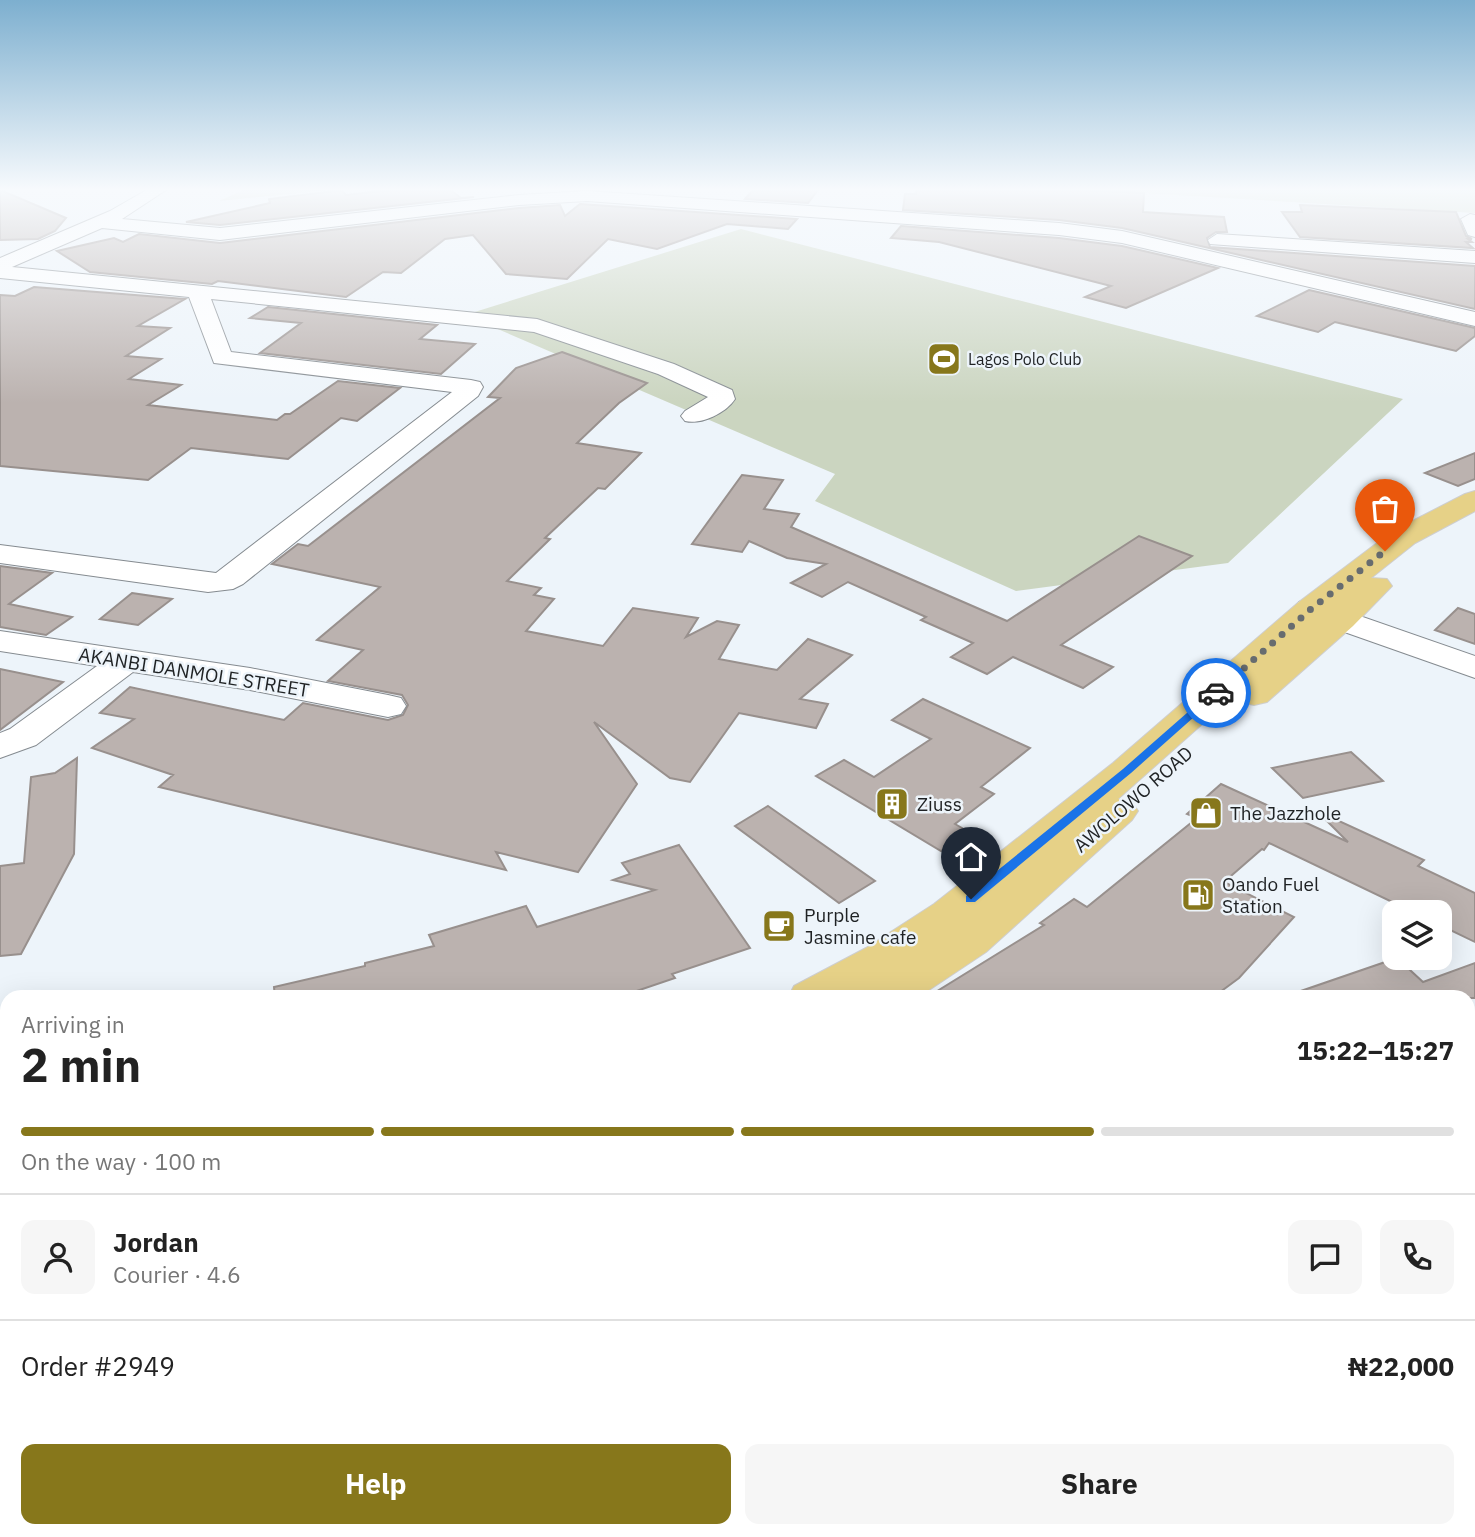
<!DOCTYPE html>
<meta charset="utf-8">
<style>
body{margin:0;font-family:"IBM Plex Sans",sans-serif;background:#f6f6f6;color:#222;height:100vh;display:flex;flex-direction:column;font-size:26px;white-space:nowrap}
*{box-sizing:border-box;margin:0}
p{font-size:23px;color:#767676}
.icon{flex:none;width:38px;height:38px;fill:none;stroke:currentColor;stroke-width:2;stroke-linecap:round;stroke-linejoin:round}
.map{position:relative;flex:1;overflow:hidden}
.panel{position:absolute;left:0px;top:990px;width:1475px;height:548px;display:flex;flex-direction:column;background:#fff;border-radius:21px 21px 0 0;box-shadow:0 7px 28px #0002}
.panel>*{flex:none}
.buttons{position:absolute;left:1382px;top:900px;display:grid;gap:14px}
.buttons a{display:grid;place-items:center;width:70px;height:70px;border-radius:14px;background:#fff;box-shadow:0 7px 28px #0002;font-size:35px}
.pin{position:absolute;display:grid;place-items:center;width:60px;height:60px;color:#fff;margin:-72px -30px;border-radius:50% 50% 50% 0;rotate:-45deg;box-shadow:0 0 7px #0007}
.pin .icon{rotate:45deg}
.courier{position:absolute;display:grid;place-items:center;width:70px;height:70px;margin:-35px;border:5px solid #1a73e8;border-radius:50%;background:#fff;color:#222;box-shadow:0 2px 9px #0007}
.overview em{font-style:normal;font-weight:800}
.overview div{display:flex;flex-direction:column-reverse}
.overview{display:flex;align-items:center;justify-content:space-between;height:119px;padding:0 21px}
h1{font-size:46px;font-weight:800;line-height:52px}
.bar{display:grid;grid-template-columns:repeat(4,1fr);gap:10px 7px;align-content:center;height:84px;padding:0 21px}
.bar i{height:9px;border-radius:5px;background:#e0e0e0}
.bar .selected{background:#87771b}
.bar p{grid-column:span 4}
.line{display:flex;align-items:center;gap:18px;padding:0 21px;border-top:2px solid #e0e0e0}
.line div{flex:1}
.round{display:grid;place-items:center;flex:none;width:74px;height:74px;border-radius:14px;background:#f6f6f6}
.primary-button{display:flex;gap:14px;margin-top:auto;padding:14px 21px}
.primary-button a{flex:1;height:80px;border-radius:14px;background:#87771b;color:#fff;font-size:28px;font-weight:800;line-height:80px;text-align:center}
.primary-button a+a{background:#f6f6f6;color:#222}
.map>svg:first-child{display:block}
.green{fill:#cbd5c0}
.building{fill:#bbb2af;stroke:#98908d;stroke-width:2}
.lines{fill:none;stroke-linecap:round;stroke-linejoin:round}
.minor-casing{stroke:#858b90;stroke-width:2}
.major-casing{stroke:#cececf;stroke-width:2}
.minor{fill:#fff;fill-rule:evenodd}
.major{fill:#e6d187;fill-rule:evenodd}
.route{fill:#1a73e8}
.done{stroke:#676c6f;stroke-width:7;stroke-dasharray:0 12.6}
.labels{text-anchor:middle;stroke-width:5;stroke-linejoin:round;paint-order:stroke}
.far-poi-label{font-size:16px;fill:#1f2224;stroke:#edf4fa;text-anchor:start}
.street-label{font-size:19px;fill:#1f2224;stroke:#edf4fa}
.poi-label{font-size:19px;fill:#1f2224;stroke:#edf4fa;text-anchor:start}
</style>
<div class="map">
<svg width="1475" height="1537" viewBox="0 0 1475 1537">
<rect width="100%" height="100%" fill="#edf4fa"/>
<!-- green -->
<g class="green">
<path d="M248 188H351L219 201Z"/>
<path d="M1059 188H1475V213Z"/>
<path d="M741 229 1403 399 1228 563 1016 591 815 501 835 474 465 315Z"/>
</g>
<!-- building -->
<g class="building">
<path d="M406 188H448L461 198 474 197 220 225 186 222 270 203 269 199 342 190 346 195Z"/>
<path d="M755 188H773L818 190 808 203 745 199Z"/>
<path d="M916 188H1047L1144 193 1143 212 1224 217 1227 232H1216L1207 238 1210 247 1475 266V309L1122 228 1059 220 903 210 905 194H916Z"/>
<path d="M0 190 66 218 55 231 38 239 0 240Z"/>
<path d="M580 204 797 219 788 229 727 224 657 249 608 239 567 279 506 274 473 235 445 239 401 273 383 272 346 297 218 281 212 284 90 272 57 251 114 238 123 242 139 234 220 243 519 208 560 205 565 216Z"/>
<path d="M1300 205 1456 212 1466 236 1472 239H1468L1472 242H1466L1473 248 1300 237 1282 212H1302Z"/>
<path d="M901 226 1059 238 1122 246 1218 268 1126 308 1085 297 1111 286 939 242 891 238Z"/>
<path d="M34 287 185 299 138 326 170 328 126 356 161 359 129 379 181 385 148 405 277 420 285 414H290L338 381 400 388 357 421 341 418 288 459 191 448 148 480 0 466V295L15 296Z"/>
<path d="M1309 290 1475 328V336L1456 351 1335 322 1318 332 1257 316Z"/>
<path d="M268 307 437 325 420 339 475 344 441 374 260 353 301 323 250 318Z"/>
<path d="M562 352 647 383 619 403 577 443 641 453 605 489 598 488 545 538 550 539 507 581 541 588 534 595 554 599 526 631 603 646 633 608 698 618 686 637 717 621 739 625 719 659 777 670 808 639 852 655 800 699 828 704 816 728 739 713 690 782 670 778 594 722 637 784 578 872 496 852 506 870 159 787 173 775 92 748 134 719 100 713 130 687 284 720 303 703 388 720 403 715 408 705 402 695 328 681 363 650 317 640 380 587 272 564 298 544 308 546 500 398 488 397 516 368Z"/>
<path d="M1475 453V479L1458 486 1425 473Z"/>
<path d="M742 475 783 480 764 509 799 514 791 527 1007 621 1139 536 1192 556 1061 645 1113 667 1083 688 1013 657 987 674 951 657 973 643 921 620 926 617 848 582 822 597 791 583 826 564 787 558 749 541 742 552 692 544Z"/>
<path d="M0 566 52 573 9 604 72 617 46 635 0 627Z"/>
<path d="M132 593 172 599 138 625 100 619Z"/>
<path d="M1458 608 1475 614V644L1435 630Z"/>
<path d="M0 669 63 682 0 730Z"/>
<path d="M923 699 1030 748 981 787 994 794 955 824 969 832 941 851 816 776 844 760 874 777 931 739 892 720Z"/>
<path d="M1351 752 1383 781 1303 798 1272 768Z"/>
<path d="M77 758 74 854 21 954 0 956V866L24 863 31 777 55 773Z"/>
<path d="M1221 784 1348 842 1324 818 1326 815 1424 860 1418 866 1475 893V942L1440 925V912H1413L1269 843 1264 850 1262 849 1224 882 1294 917 1239 978 1212 998H926L1044 925 1040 923 1074 899 1087 907 1197 818 1187 814Z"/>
<path d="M768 806 875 881 839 903 735 826Z"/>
<path d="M679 845 750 948 672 974 675 978 616 998H275L274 987 365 966V963L434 946 429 935 526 906 537 927 655 890 613 880 630 874 622 863Z"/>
<path d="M1397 958 1423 982 1475 963V998H1296L1295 993Z"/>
</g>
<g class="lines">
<defs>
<g id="minor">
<path d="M150 188H169L122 219 220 228 519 195 587 191 1059 223 1122 231 1475 312V326L1122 243 1059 235 587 201 519 205 220 240 102 228 12 267 537 319 674 364 732 390 735 399C726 413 701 425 685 421L681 416 685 411 708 397 658 374 534 332 211 299 231 352 471 380 480 382 483 387 478 396 243 584 233 589 208 592 0 563V545L216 573 452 392 214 363 189 297 0 278V258L110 211Z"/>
<path d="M1470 214 1475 215V237L1468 235 1461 219Z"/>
<path d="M1217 234 1475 251V263L1210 244 1208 240Z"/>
<path d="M1311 599 1475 656V678L1299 616 1295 609 1299 602Z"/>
<path d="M0 631 250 668 388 695 401 698 406 706 401 714 388 717 250 690 133 672 36 745 0 758V733L10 729 97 666 0 651Z"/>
<path d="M1475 1238V1289L1468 1291V1240Z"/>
<path d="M845 1531H922L920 1537H842Z"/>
</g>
<g id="major">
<path d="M1475 491V511L1415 543 1371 578 1387 579 1392 586 1353 626 1267 702 1254 705 1241 702 1237 693 1118 799 1132 802 1138 811 1132 820 986 952 917 998H858L861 991 850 998H788L794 986 866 948 934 904 1113 763 1299 602 1393 531 1465 494Z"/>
<path d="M7 1223V1317L0 1318V1224Z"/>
</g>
</defs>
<!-- minor casing -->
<use href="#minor" class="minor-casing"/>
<!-- major casing -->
<use href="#major" class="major-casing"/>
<!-- minor -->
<use href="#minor" class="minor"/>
<!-- major -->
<use href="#major" class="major"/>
</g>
<!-- sky -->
<linearGradient id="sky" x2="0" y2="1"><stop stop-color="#7dafcf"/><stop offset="0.47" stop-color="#f7fafd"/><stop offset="1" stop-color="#f7fafd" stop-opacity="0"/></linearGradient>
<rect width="1475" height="403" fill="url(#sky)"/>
<!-- route -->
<path class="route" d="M1212 691 1221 693 1131 773 975 902H966V896L1123 769Z"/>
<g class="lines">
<!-- done -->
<path class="done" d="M1216 693 1311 609 1385 551"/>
</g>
<!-- icons -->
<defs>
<symbol id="stadium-square" viewBox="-11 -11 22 22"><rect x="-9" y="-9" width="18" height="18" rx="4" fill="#87771b" stroke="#edf4fa"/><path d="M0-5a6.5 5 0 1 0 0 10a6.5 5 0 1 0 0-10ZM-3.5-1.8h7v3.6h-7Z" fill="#fff"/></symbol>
<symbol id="building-square" viewBox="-11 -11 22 22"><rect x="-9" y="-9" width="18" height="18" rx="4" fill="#87771b" stroke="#edf4fa"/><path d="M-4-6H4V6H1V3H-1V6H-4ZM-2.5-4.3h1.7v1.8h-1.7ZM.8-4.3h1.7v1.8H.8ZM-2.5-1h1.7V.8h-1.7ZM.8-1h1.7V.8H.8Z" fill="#fff"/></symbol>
<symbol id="shop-square" viewBox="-11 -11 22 22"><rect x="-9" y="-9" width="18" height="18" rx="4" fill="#87771b" stroke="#edf4fa"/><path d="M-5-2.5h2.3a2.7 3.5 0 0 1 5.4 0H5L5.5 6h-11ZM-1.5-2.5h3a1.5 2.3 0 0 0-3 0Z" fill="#fff"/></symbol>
<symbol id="fuel-square" viewBox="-11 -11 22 22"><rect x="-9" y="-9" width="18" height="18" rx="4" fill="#87771b" stroke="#edf4fa"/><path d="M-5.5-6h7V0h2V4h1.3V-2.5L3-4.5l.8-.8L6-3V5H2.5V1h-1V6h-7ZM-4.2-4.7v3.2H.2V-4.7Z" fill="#fff"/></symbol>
<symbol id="cafe-square" viewBox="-11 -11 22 22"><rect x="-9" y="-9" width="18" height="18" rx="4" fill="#87771b" stroke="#edf4fa"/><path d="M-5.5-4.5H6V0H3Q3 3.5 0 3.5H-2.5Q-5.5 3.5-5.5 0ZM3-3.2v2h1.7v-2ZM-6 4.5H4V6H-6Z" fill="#fff"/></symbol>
</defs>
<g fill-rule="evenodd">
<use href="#stadium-square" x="925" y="340" width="38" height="38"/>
<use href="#building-square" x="873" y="785" width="38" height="38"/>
<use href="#shop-square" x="1187" y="794" width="38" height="38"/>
<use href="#fuel-square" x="1179" y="876" width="38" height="38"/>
<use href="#cafe-square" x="760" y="907" width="38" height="38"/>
</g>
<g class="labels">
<!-- far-poi labels -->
<g class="far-poi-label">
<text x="968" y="365">Lagos Polo Club</text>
</g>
<!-- street labels -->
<g class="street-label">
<text transform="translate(194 672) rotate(9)" y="7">AKANBI DANMOLE STREET</text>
<text transform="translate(1133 799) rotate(-41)" y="7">AWOLOWO ROAD</text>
</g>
<!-- poi labels -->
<g class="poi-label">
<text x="917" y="811">Ziuss</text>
<text x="1230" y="820">The Jazzhole</text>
<text x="1222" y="891">Oando Fuel<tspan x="1222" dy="22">Station</tspan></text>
<text x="804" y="922">Purple<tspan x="804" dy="22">Jasmine cafe</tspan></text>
</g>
</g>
</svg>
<div class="buttons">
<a><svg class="icon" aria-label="layers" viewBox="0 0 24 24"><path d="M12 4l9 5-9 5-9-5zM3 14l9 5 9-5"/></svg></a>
</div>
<div class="pin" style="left:1385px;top:551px;background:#ea580c"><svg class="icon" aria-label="bag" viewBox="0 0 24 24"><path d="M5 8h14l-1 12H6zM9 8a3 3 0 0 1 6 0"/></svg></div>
<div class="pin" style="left:971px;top:899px;background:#1f2937"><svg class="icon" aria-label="home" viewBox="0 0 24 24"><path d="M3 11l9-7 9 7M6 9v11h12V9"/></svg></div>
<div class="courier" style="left:1216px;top:693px"><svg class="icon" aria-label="car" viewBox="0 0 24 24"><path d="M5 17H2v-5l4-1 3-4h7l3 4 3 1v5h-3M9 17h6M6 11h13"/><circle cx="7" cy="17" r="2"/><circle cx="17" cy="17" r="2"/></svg></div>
<section class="panel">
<div class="overview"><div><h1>2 min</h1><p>Arriving in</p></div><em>15:22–15:27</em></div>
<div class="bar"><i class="selected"></i><i class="selected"></i><i class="selected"></i><i></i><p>On the way · 100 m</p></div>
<div class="line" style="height:126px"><a class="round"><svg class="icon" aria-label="person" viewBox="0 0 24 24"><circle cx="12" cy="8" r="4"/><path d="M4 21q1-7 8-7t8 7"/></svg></a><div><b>Jordan</b><p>Courier · 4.6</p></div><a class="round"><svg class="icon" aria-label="chat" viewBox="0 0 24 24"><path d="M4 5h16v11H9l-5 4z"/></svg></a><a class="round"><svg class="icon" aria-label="phone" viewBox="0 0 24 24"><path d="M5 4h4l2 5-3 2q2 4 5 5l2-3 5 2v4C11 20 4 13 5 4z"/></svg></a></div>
<div class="line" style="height:91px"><div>Order #2949</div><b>₦22,000</b></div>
<div class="primary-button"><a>Help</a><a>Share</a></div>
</section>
</div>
